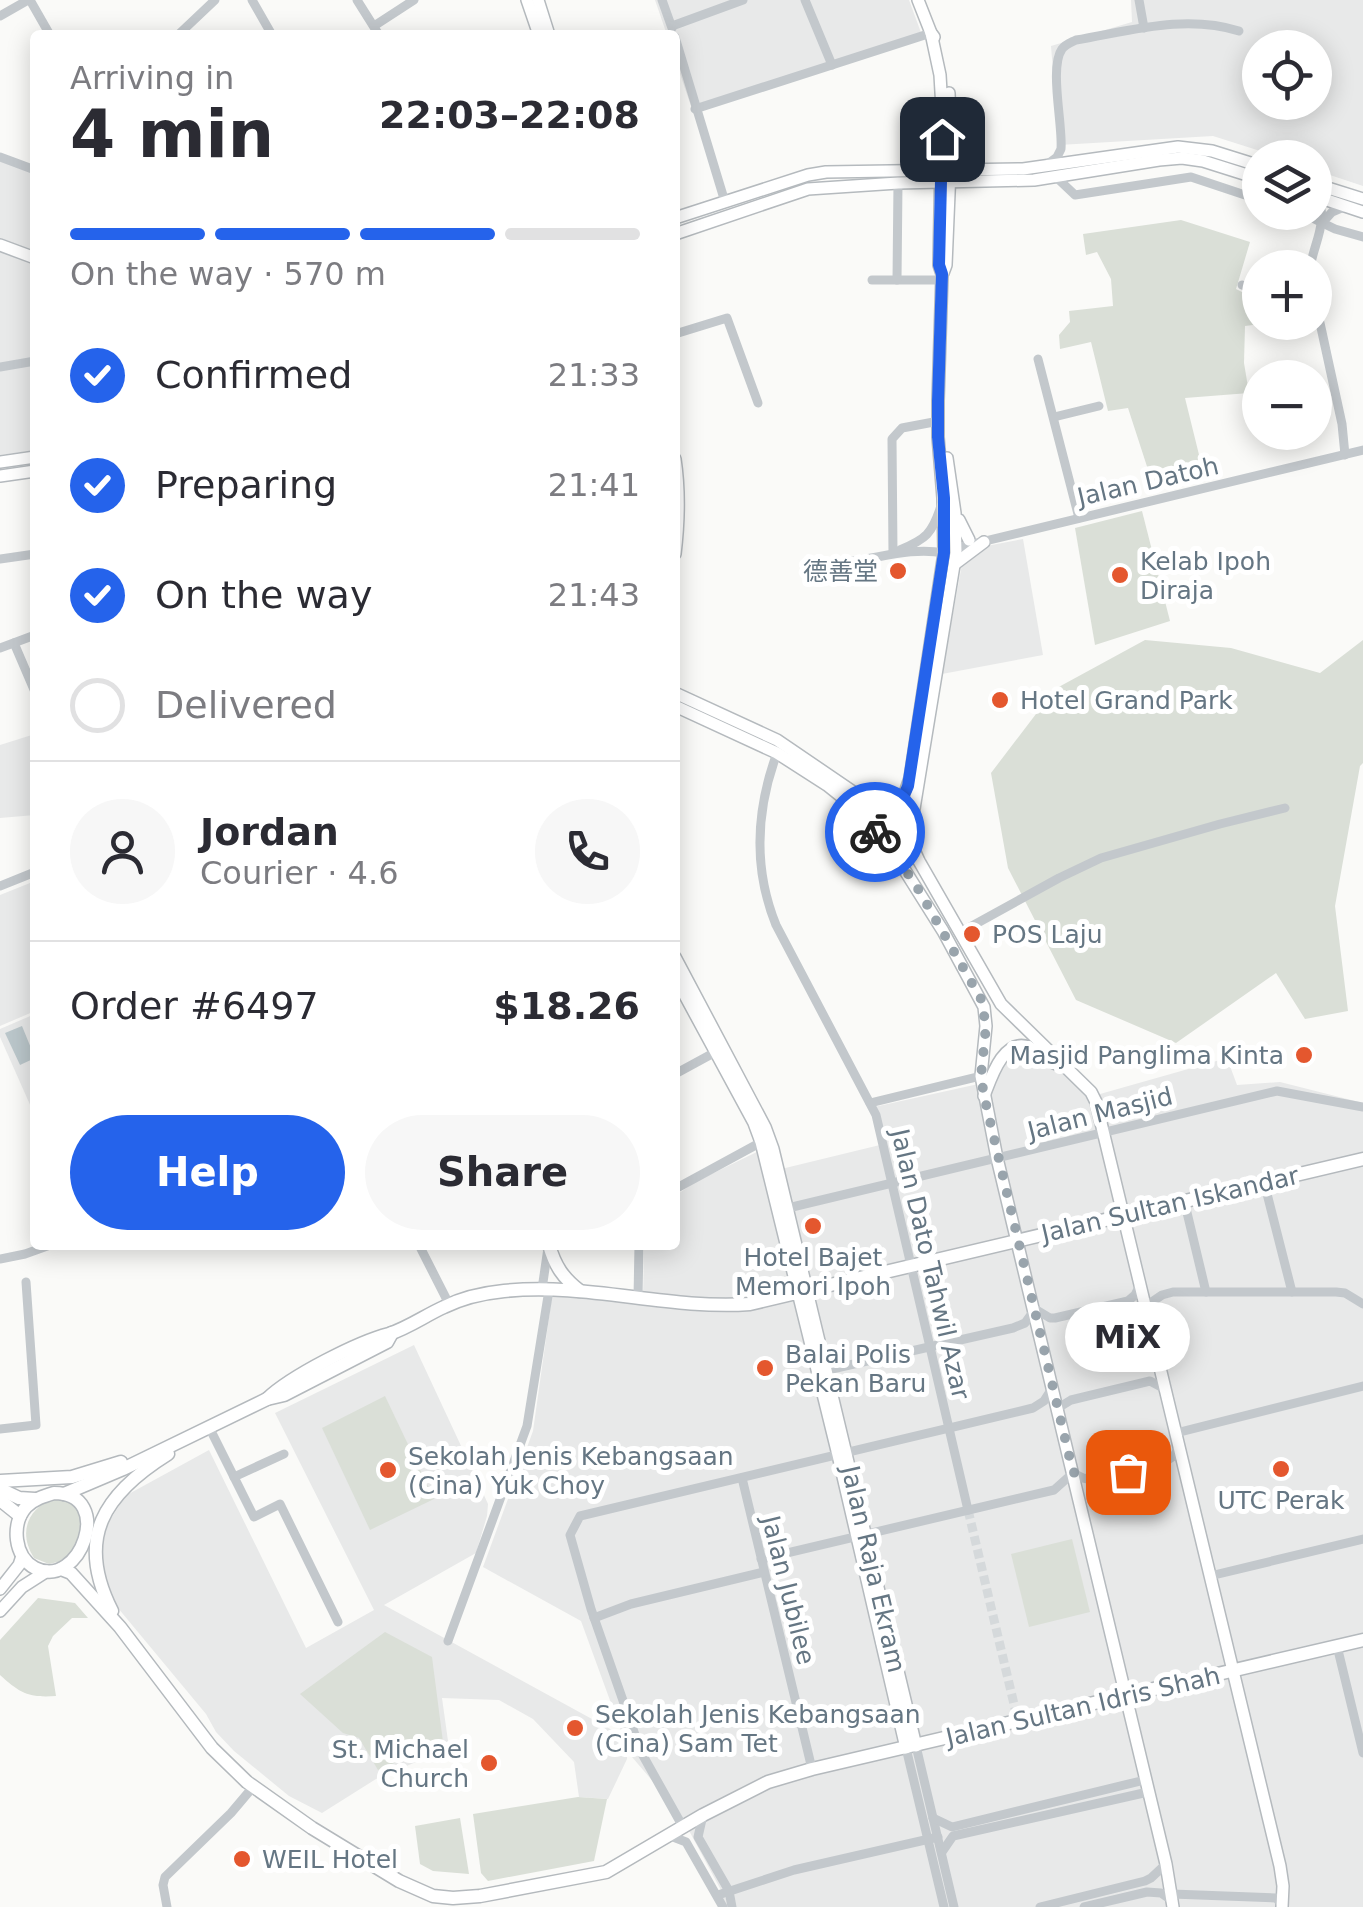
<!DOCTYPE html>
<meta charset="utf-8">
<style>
body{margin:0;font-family:"DejaVu Sans","Noto Sans SC",sans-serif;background:#f7f7f7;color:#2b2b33;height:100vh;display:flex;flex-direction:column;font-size:38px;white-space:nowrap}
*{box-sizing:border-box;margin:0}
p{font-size:32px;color:#7c7c81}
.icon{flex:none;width:55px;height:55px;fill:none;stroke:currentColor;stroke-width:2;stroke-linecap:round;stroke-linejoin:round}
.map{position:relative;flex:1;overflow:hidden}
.drawer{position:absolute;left:30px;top:30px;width:650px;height:1220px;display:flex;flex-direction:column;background:#fff;border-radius:10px;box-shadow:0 5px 25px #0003}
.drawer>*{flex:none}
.fabs{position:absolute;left:1242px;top:30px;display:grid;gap:20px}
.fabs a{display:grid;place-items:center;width:90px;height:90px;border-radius:50%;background:#fff;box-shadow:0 5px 25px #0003;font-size:50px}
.pin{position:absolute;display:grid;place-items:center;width:85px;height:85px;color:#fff;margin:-42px;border-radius:20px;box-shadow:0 5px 15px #0006}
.courier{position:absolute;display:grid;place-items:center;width:100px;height:100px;margin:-50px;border:8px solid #2563eb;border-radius:50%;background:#fff;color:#222;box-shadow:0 2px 12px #0007}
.bubble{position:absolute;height:70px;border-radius:35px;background:#fff;box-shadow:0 5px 25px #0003;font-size:32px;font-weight:700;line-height:70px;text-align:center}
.head em{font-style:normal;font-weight:700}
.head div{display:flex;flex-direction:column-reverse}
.head{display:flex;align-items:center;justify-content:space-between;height:170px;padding:0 40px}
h1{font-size:65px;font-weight:700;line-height:75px}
.bar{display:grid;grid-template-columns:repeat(4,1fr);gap:15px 10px;align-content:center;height:120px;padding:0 40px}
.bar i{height:12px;border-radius:8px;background:#e1e1e2}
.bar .current{background:#2563eb}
.bar p{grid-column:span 4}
.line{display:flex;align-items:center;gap:25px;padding:0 40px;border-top:2px solid #e1e1e2}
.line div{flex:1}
.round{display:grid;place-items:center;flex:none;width:105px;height:105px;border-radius:52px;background:#f7f7f7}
ol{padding:0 40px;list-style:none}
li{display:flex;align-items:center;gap:30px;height:110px}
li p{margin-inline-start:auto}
li .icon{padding:10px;border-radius:50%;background:#2563eb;color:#fff;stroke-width:4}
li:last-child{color:#7c7c81}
li i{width:55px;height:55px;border:5px solid #e1e1e2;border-radius:50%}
.button{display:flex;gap:20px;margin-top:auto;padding:20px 40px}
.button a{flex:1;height:115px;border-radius:60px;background:#2563eb;color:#fff;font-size:40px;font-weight:700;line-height:115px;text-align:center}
.button a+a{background:#f7f7f7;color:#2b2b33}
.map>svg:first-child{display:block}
.built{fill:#e8e9e9;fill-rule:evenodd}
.green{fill:#dadfd7}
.water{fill:#bbc7cb}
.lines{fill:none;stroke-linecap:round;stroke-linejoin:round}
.minor-tunnel{stroke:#d5d9db;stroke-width:9;stroke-dasharray:9 4.5;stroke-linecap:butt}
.major-casing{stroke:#b5babe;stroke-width:14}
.highway-casing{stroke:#b4b9bd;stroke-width:15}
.minor{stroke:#c3c8cc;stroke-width:9}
.major{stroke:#fff;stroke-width:11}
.highway{stroke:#fff;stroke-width:12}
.done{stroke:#99a4ac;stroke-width:10;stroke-dasharray:0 18}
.route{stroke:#2563eb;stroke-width:12}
.poi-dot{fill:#e4572e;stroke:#fff;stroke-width:4}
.labels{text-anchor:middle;stroke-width:10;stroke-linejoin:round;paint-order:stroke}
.street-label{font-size:25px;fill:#657683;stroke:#fff}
.poi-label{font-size:25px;fill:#657683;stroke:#fff;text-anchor:start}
</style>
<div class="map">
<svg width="1363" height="1907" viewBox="0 0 1363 1907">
<rect width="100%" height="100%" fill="#fafaf8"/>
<!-- built -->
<g class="built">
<path d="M655 0H909L923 38 693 112 675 59V35H667Z"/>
<path d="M1131 0H1363V186L1315 170V158L1279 157 1213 136 1059 145 1051 46 1132 22ZM1260 48H1315V102H1260Z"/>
<path d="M0 157 35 170V450L0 455Z"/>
<path d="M1023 539 1043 655 942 674 962 564 981 547Z"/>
<path d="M35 734V815L0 818V745Z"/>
<path d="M35 881V1011L0 1026V895Z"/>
<path d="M35 1014V1116L0 1037V1029Z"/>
<path d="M1039 1046 1093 1096 1227 1058 1237 1085 1280 1082 1363 1103V1907H724L722 1892 679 1812 632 1757 627 1743V1759L608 1799 579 1797 574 1762 533 1719 499 1700 442 1698 449 1748 376 1779 322 1813 289 1796 234 1751 216 1732 206 1714 113 1602 104 1579 102 1548 107 1525 125 1496 209 1450 306 1648 374 1610 275 1413 414 1345 483 1493 488 1504 487 1516 476 1553 384 1605 623 1736 581 1621 483 1567 533 1431 552 1296 643 1299 644 1245H675V1196L695 1182 765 1148 773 1171 884 1144 874 1107 983 1083 1009 1050Z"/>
</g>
<!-- green -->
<g class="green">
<path d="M1181 220 1250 242 1236 289 1256 299 1261 324 1245 326 1244 363 1249 393 1185 398 1204 475 1154 488 1128 408 1108 411 1091 342 1060 349 1059 335 1070 322 1069 311 1113 306 1111 279 1097 252 1086 255 1083 234Z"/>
<path d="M1142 511 1170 621 1095 645 1075 528Z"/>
<path d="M1145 640 1231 648 1320 673 1363 640V763L1360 766 1335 906 1348 1011 1305 1019 1276 973 1176 1043 1076 1000 1008 868 991 773 1055 689Z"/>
<path d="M385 1396 434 1499 370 1530 322 1428Z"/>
<path d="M55 1498C96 1501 82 1538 66 1560L49 1564 34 1558C18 1533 27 1508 55 1498Z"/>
<path d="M1072 1539 1090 1612 1029 1627 1011 1554Z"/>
<path d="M38 1598 75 1603 88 1618H72L53 1636 48 1646 56 1696C28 1698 20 1693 0 1675V1640Z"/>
<path d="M385 1632 432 1657 443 1742 378 1770 359 1738 343 1733 300 1694Z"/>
<path d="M578 1797 607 1799 594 1861 488 1881 481 1873 473 1814Z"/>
<path d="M460 1818 469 1874 433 1871 420 1864 415 1826Z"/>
</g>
<!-- water -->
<path class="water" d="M22 1026 35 1058 20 1065 5 1033Z"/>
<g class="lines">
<!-- minor-tunnel -->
<path class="minor-tunnel" d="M968 1510 1018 1721"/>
<defs>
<g id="major">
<path d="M527 0 539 35"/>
<path d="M538 0 549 35"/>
<path d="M918 0 931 33 934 37"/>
<path d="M1315 184 1363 199"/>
<path d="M1315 196 1363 212"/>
<path d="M675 218 808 175 826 172 1023 169 1178 147 1212 151 1260 166"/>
<path d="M675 234 808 189 898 183 1034 180 1159 160 1182 158 1203 161 1260 179"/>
<path d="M0 245 35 258"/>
<path d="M943 273 946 265 951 146 949 93"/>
<path d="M675 459C680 492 679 521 675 554"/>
<path d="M0 462 35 457"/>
<path d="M0 476 35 471"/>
<path d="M959 520 969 540"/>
<path d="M956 563 984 542"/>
<path d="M675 693 777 740 865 800 889 810"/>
<path d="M675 706 777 753 827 785 852 805 879 841 885 845 904 869 943 931 984 1007 986 1026 981 1076 997 1158 1166 1864 1173 1907"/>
<path d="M892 810 905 793 910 778 944 553 943 498 938 437V401L942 274 939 265 942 109 940 75 931 33"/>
<path d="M908 837 919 861 1001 1004 1091 1092 1096 1102 1280 1866 1283 1886 1282 1907"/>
<path d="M885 845 901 844 910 833 956 553 955 513 947 458"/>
<path d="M675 957 765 1127 773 1149 916 1746"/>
<path d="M675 977 754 1123 761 1142 838 1455 906 1748"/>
<path d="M984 1096C991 1078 1003 1038 1029 1047 1039 1051 1046 1060 1056 1064"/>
<path d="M0 1589 19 1565 22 1556"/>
<path d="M0 1611 22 1587 47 1571"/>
</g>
<g id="highway">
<path d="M549 1245C555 1266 563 1278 580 1291"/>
<path d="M267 1399C291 1376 358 1342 389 1334 408 1328 426 1315 444 1307 462 1298 484 1293 504 1291 586 1282 668 1310 750 1304L1363 1159"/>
<path d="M0 1481 72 1477 121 1462"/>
<path d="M0 1489 19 1498 35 1499"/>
<path d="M54 1493C116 1493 80 1591 35 1568 14 1557 11 1524 26 1507 34 1499 44 1496 54 1493Z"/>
<path d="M64 1494 123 1469 267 1399 284 1395 387 1342 392 1333"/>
<path d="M0 1500 20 1516"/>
<path d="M61 1569 71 1573 120 1627 212 1748 247 1782 312 1828 399 1881 433 1896 453 1898 480 1896 606 1872 703 1815 768 1782 812 1769 1363 1640"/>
<path d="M112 1611C75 1538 104 1494 168 1454"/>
</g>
</defs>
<!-- major casing -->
<use href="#major" class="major-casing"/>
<!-- highway casing -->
<use href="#highway" class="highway-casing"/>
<!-- minor -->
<g class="minor">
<path d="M30 0 50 35"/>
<path d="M252 0 272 35"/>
<path d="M357 0 379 35"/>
<path d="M662 0 672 28"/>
<path d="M805 0 832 65"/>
<path d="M1139 0 1144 28"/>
<path d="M0 16 28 0"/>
<path d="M374 26 414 0"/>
<path d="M672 26 743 0"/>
<path d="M178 35 215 0"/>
<path d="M675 37 725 202"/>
<path d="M695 109 931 33"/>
<path d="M0 157 35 170"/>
<path d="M1049 163 1057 157 1061 149C1063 125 1049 67 1062 49 1066 44 1070 43 1076 40 1130 31 1185 14 1239 31"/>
<path d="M1056 177 1075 195 1191 177 1260 200"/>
<path d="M1300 212 1335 229 1363 237"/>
<path d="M1323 222 1332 212 1346 206"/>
<path d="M1310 268C1314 242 1329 222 1317 196"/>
<path d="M872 280H942"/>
<path d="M897 280 898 183"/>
<path d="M1242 285 1260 291"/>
<path d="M1315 300 1342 424 1345 455"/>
<path d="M675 334 727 318 758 403"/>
<path d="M1038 359 1079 518"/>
<path d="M0 367 35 361"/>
<path d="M1054 417 1099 406"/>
<path d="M956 548 1363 450"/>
<path d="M900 550C926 539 932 534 941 506"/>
<path d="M893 553 892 439 902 428 939 421"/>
<path d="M0 559 35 554"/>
<path d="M812 564C826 563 840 563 854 561 883 557 914 547 944 553"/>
<path d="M14 643 35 692"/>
<path d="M0 648 35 635"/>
<path d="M777 753C756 810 753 868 776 925L876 1115 968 1510"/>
<path d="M0 886 35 872"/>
<path d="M961 932 1059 878 1101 858 1220 824 1285 808"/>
<path d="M675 1074 721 1049"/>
<path d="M870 1103 981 1076"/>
<path d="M1264 1182 1292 1292"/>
<path d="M675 1189 765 1140"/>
<path d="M1184 1200 1206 1292"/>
<path d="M788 1208 1277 1091 1363 1107"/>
<path d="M419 1245 449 1304"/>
<path d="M0 1259 25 1254 50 1245"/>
<path d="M542 1289 548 1248"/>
<path d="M638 1298 639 1245"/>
<path d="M1146 1306 1162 1295 1173 1292H1336L1345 1293 1363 1304"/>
<path d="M823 1371 1013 1328 1025 1323 1035 1309 1050 1318H1055L1128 1301 1135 1295 1140 1285"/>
<path d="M1058 1408 1071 1400 1150 1381 1165 1389"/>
<path d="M0 1429 36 1425 26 1282"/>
<path d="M211 1431 254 1517 280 1504 338 1622"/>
<path d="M1176 1433 1363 1386"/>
<path d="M234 1477 284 1454"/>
<path d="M742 1478 812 1769"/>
<path d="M761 1559 1054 1490 1073 1473 1083 1478 1093 1480 1163 1463 1174 1456 1179 1447"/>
<path d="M1210 1576 1363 1539"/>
<path d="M594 1618 631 1604 764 1572"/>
<path d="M448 1641 527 1426 549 1290"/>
<path d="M1337 1646 1363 1753"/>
<path d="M916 1746 954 1907"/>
<path d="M906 1748 944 1907"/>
<path d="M703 1815 698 1837 729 1891 732 1907"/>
<path d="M933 1818 952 1827 1145 1780"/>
<path d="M683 1827 641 1752 591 1609 570 1535 580 1516 1033 1408 1044 1401 1053 1387"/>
<path d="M668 1835 686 1842 723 1907"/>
<path d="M942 1852 953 1836 1148 1792"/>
<path d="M1172 1894 1276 1898 1281 1903"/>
<path d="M718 1895 794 1870 938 1837"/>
<path d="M167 1907 163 1885 165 1877 231 1813 253 1787"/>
<path d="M1040 1907 1145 1881 1151 1878 1166 1864"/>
<path d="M1084 1907 1147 1892 1161 1893 1173 1901"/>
</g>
<!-- major -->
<use href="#major" class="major"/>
<!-- highway -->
<use href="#highway" class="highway"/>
</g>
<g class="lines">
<!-- done -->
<path class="done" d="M875 832 879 840 904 868 917 887 981 999 986 1026 981 1076 984 1096 1073 1472C1094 1484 1106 1477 1128 1472"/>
<!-- route -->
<path class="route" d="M875 832 878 817C891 806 901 805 908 786L944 553V498L938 437V401L942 274 939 265 942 139"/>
</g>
<!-- markers -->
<g class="poi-dot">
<circle cx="898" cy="571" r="10"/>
<circle cx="1120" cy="575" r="10"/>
<circle cx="1000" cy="700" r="10"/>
<circle cx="972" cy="934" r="10"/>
<circle cx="1304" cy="1055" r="10"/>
<circle cx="813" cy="1226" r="10"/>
<circle cx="765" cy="1368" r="10"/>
<circle cx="1281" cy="1469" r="10"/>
<circle cx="388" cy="1470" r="10"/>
<circle cx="575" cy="1728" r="10"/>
<circle cx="489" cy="1763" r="10"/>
<circle cx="242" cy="1859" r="10"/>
</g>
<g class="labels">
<!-- street labels -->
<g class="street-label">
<text transform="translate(1148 481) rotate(-13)" y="9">Jalan Datoh</text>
<text transform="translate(1100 1113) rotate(-14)" y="9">Jalan Masjid</text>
<text transform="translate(1170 1204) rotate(-13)" y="9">Jalan Sultan Iskandar</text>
<text transform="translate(931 1264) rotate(77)" y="9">Jalan Dato Tahwil Azar</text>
<text transform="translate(874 1569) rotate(77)" y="9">Jalan Raja Ekram</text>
<text transform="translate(789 1590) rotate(76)" y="9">Jalan Jubilee</text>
<text transform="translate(1083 1706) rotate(-13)" y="9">Jalan Sultan Idris Shah</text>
</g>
<!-- poi labels -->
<g class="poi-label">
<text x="1140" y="570">Kelab Ipoh<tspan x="1140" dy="29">Diraja</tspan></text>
<text x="878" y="580" text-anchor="end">德善堂</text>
<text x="1020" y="709">Hotel Grand Park</text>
<text x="992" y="943">POS Laju</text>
<text x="1284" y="1064" text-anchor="end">Masjid Panglima Kinta</text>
<text x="813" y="1266" text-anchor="middle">Hotel Bajet<tspan x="813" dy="29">Memori Ipoh</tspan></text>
<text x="785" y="1363">Balai Polis<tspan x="785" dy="29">Pekan Baru</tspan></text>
<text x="408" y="1465">Sekolah Jenis Kebangsaan<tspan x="408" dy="29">(Cina) Yuk Choy</tspan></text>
<text x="1281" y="1509" text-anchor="middle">UTC Perak</text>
<text x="595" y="1723">Sekolah Jenis Kebangsaan<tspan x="595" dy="29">(Cina) Sam Tet</tspan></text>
<text x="469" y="1758" text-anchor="end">St. Michael<tspan x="469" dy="29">Church</tspan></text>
<text x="262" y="1868">WEIL Hotel</text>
</g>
</g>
</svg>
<div class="fabs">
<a><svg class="icon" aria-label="locate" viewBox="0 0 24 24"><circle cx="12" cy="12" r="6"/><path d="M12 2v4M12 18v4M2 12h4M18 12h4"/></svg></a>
<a><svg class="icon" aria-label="layers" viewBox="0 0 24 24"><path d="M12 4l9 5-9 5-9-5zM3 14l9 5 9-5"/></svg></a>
<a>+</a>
<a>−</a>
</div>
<div class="pin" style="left:1128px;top:1472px;background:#ea580c"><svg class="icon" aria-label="bag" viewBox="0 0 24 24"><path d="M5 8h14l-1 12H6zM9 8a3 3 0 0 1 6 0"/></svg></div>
<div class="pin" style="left:942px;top:139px;background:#1f2937"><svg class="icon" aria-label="home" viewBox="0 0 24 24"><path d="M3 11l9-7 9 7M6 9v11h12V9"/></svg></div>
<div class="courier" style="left:875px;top:832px"><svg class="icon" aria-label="bike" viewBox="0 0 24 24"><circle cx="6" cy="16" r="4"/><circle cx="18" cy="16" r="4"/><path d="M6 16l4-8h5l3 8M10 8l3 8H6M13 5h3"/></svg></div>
<div class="bubble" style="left:1065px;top:1302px;width:125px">MiX</div>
<section class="drawer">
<div class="head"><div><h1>4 min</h1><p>Arriving in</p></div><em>22:03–22:08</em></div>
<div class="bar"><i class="current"></i><i class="current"></i><i class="current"></i><i></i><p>On the way · 570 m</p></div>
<ol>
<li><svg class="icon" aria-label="check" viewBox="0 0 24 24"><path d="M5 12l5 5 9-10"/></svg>Confirmed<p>21:33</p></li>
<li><svg class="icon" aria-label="check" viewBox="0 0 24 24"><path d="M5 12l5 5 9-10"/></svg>Preparing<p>21:41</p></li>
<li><svg class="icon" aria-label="check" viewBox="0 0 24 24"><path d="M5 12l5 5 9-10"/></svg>On the way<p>21:43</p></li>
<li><i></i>Delivered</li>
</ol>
<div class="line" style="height:180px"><a class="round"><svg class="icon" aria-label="person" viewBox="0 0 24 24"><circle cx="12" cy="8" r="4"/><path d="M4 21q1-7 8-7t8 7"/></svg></a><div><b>Jordan</b><p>Courier · 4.6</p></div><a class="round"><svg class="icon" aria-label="phone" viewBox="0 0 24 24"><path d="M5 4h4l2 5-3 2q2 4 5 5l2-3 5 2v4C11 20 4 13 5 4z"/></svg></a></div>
<div class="line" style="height:130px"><div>Order #6497</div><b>$18.26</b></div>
<div class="button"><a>Help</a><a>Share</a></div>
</section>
</div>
